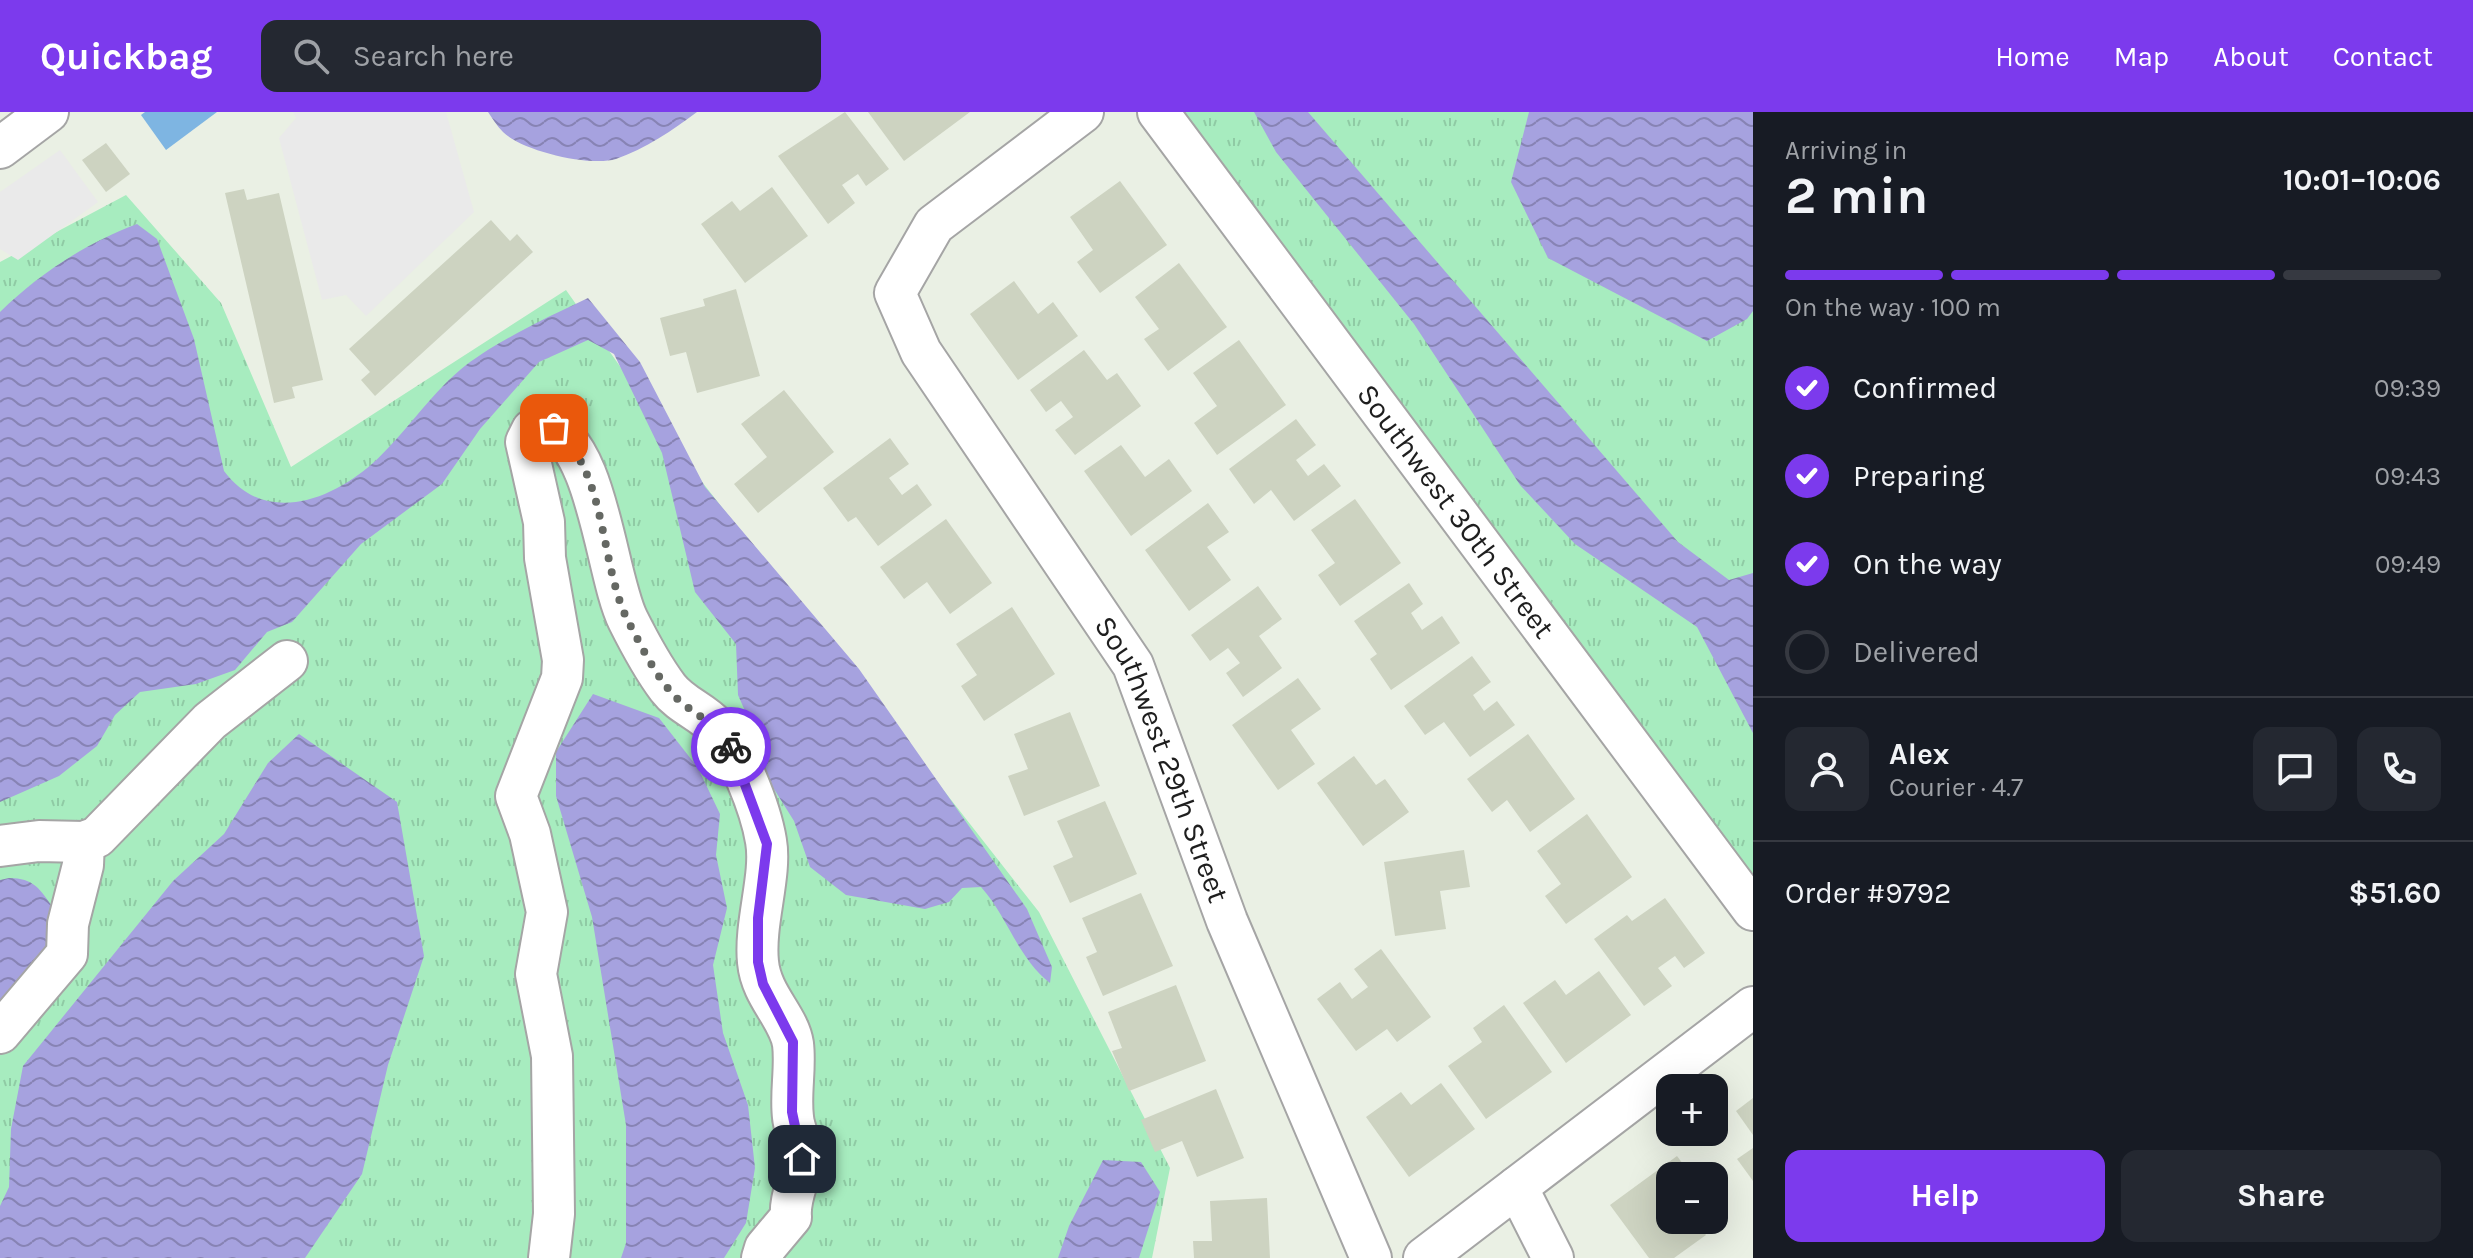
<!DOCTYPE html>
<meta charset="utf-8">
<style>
body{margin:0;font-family:Karla,sans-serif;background:#242831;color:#f1f3f6;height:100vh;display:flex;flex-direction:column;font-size:30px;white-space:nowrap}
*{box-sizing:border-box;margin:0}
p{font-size:26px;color:#9ea1a6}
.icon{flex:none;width:44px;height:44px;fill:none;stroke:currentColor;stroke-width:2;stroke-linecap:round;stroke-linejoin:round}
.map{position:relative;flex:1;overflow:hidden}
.details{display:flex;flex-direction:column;background:#171b24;width:720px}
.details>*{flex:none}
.buttons{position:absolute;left:1656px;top:962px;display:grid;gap:16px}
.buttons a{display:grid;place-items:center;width:72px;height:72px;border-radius:16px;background:#171b24;box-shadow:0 8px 32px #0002;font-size:40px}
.pin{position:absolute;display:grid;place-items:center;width:68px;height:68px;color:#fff;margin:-34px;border-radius:16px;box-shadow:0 4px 12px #0006}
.courier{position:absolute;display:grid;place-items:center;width:80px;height:80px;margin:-40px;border:6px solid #7c3aed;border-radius:50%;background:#fff;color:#222;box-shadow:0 2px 10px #0007}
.headline em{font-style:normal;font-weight:700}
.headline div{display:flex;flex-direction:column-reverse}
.headline{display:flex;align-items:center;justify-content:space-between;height:136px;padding:0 32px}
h1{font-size:52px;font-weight:700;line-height:60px}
.bar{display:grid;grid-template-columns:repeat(4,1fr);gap:12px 8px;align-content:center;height:96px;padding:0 32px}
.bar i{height:10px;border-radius:6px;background:#363941}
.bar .on{background:#7c3aed}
.bar p{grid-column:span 4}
.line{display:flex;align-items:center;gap:20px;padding:0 32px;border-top:2px solid #363941}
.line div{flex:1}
.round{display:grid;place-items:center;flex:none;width:84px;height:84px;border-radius:16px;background:#242831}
ol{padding:0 32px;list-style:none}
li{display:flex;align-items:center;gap:24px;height:88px}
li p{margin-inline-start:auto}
li .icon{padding:8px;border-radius:50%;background:#7c3aed;color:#fff;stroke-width:4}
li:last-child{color:#9ea1a6}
li i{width:44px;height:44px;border:4px solid #363941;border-radius:50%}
.cta{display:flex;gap:16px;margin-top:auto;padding:16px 32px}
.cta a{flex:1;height:92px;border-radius:16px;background:#7c3aed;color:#fff;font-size:32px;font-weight:700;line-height:92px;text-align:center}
.cta a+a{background:#242831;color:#f1f3f6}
header{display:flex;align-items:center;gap:48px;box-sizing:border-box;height:112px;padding:0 40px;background:#7c3aed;color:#fff}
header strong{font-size:38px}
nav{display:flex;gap:44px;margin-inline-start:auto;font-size:28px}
.search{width:560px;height:72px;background:#242831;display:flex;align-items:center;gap:20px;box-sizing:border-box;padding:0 28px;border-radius:16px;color:#9ea1a6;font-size:30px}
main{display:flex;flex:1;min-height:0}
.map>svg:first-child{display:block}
.grass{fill:url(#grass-tufts)}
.pitch{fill:#7eb5e2}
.parking{fill:#eaeaea}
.water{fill:url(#water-waves)}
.building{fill:#cdd3c1}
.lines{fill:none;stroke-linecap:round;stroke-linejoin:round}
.minor-casing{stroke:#a5a5a5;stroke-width:44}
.minor{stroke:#fff;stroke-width:40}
.done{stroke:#656863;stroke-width:8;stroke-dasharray:0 14.4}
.route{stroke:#7c3aed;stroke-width:10}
.labels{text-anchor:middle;stroke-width:6;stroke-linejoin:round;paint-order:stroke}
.street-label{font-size:30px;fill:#1e1e1e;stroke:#fff}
</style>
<header>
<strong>Quickbag</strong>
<div class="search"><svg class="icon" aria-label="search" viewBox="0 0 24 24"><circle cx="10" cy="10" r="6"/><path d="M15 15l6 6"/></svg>Search here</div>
<nav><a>Home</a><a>Map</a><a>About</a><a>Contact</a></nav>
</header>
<main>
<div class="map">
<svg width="1753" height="1146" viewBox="0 0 1753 1146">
<defs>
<pattern id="grass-tufts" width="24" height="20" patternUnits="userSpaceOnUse" patternTransform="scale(2)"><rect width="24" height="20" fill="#a7ecbf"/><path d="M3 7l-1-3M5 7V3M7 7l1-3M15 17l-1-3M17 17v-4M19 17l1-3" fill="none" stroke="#8fcaa4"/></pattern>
<pattern id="water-waves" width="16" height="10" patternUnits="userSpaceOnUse" patternTransform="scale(2)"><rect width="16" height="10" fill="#a6a2df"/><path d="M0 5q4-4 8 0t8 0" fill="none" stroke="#8783b4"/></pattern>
</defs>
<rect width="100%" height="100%" fill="#eaf0e4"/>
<!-- grass -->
<g class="grass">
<path d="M1180 0H1753V765Z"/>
<path d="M126 83 221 191 291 355 566 178 699 366 1039 800 1170 1056 1152 1146H0V150Z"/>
</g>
<!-- pitch -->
<path class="pitch" d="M145 0H217L166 38 141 3Z"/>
<!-- parking -->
<g class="parking">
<path d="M293 0H446L474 100 366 204 346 183 322 188 279 26 296 6Z"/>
<path d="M60 38 98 90 18 148 0 137V80Z"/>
</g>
<!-- water -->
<g class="water">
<path d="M488 0H697C673 18 645 37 616 47 590 55 522 39 503 20 497 14 492 6 488 0Z"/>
<path d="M1254 0H1308L1678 430 1729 468 1753 461V621L1697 515 1575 432 1520 373 1414 212 1276 40Z"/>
<path d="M1529 0H1753V199L1747 207 1707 229 1548 146 1511 70Z"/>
<path d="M137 112 157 127 194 227 224 359C264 413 329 390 373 351 404 323 428 285 460 258 492 231 550 204 588 186L640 250 705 375 859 557 1027 797 1052 855 1050 871C1017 845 1008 805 981 775L962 776 949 790 925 797 846 783 810 755 794 709 769 669 756 624 738 583 736 532 695 480 662 341 614 242 588 228 539 250 480 317 442 372 361 432 292 510 267 520 235 558 196 572 140 580 115 603 97 634 59 664 0 690V200C39 162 86 131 137 112Z"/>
<path d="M593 582 659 606 698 656 720 702 716 743 727 796 713 853 723 921 748 993 755 1056 746 1111 724 1146H621L626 1131V1013L592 805 556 684V640Z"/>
<path d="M299 622 397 690 424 844 388 953 362 1062 305 1146H0V1094L9 1075 11 1017 23 954 173 769 224 722 268 651Z"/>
<path d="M9 766C34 766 40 777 54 797L50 829 26 866 0 895V768Z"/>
<path d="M1103 1048 1141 1050 1160 1080 1139 1146H1058L1069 1114Z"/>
</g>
<!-- building -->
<g class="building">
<path d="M845 0 889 57 866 74 858 62 842 73 855 91 828 112 778 44Z"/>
<path d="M868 0H970L904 49Z"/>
<path d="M106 31 130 62 106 80 82 48Z"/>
<path d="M1120 69 1167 133 1100 181 1077 150 1093 138 1070 105Z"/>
<path d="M772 75 808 124 745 171 701 112 732 89 740 99Z"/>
<path d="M244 77 247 88 279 81 323 268 292 275 295 286 274 291 225 81Z"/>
<path d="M491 108 510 129 517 122 533 140 375 284 361 268 370 260 349 237Z"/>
<path d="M1179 151 1227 215 1168 259 1144 227 1159 217 1135 185Z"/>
<path d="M1014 169 1038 202 1053 190 1078 224 1018 268 970 202Z"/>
<path d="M736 177 760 264 697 281 686 240 670 244 660 206 705 194 703 187Z"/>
<path d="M1239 228 1286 293 1217 343 1194 311 1217 294 1193 261Z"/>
<path d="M1084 238 1107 268 1117 261 1141 294 1075 343 1055 318 1073 305 1061 289 1046 300 1030 278Z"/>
<path d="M784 278 834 340 758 401 734 372 767 345 741 312Z"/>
<path d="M1296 307 1316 333 1296 348 1308 364 1324 352 1341 374 1294 409 1271 378 1254 392 1229 357Z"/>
<path d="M890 326 909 352 889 366 902 383 917 372 932 393 878 434 856 405 848 410 823 376Z"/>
<path d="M1121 333 1145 365 1169 347 1192 379 1131 424 1084 359Z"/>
<path d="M1355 387 1401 451 1340 494 1318 463 1335 451 1311 418Z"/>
<path d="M1208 391 1229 420 1207 435 1231 468 1189 499 1145 438Z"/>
<path d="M946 407 992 471 950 502 927 470 904 487 880 455Z"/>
<path d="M1409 471 1423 492 1411 501 1422 518 1442 504 1460 531 1391 578 1370 547 1377 542 1354 509Z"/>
<path d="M1258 474 1282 507 1259 524 1282 556 1243 585 1226 561 1240 551 1228 536 1210 549 1191 523Z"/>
<path d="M1012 495 1055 562 984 609 961 574 977 563 956 532Z"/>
<path d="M1472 544 1491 570 1473 583 1484 599 1497 589 1515 613 1470 645 1444 610 1425 623 1404 594Z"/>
<path d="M1298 566 1321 597 1291 618 1315 652 1278 678 1232 613Z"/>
<path d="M1070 600 1100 674 1024 704 1008 664 1028 657 1014 622Z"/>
<path d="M1528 622 1575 687 1530 720 1507 688 1492 700 1467 667Z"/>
<path d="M1354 644 1376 673 1385 667 1409 700 1363 734 1317 671Z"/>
<path d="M1105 689 1137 762 1070 791 1053 754 1073 745 1057 709Z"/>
<path d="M1587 702 1632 765 1566 812 1545 784 1561 772 1537 739Z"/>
<path d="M1464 738 1470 775 1440 779 1446 817 1395 824 1384 750Z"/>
<path d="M1141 781 1173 854 1103 884 1086 845 1097 840 1082 806Z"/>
<path d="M1665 786 1705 841 1684 856 1675 844 1658 856 1672 874 1644 894 1594 827 1627 803 1632 809Z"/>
<path d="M1381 837 1431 905 1397 930 1387 917 1356 939 1317 887 1340 870 1352 887 1368 875 1354 857Z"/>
<path d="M1599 859 1631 903 1566 951 1523 891 1555 868 1566 883Z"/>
<path d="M1176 873 1206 949 1129 979 1112 939 1122 936 1108 900Z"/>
<path d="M1504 893 1552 960 1486 1007 1448 954 1482 930 1473 916Z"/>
<path d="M1441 971 1475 1017 1409 1065 1366 1005 1401 980 1411 993Z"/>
<path d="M1216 977 1244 1046 1197 1065 1182 1029 1155 1040 1141 1008Z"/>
<path d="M1753 986V1023L1736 999Z"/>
<path d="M1753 1036V1069L1737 1047Z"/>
<path d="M1677 1044 1692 1064H1670V1108H1695L1706 1123 1674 1146H1649L1610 1093Z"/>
<path d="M1267 1086 1270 1146H1194L1193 1129H1212L1210 1089Z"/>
</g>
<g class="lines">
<defs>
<g id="minor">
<path id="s1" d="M1083 0 934 113 895 181 921 240 1133 553 1227 809 1371 1146"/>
<path id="s2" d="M1158 0 1753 798"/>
<path d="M0 36 48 0"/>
<path d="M0 734 39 729 84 730 97 725 210 609 287 549"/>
<path d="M0 921 67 842 68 812 83 753 84 730"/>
<path d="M1517 1075 1553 1146"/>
<path d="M549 1146 554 1102 552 944 536 862 547 800 530 722 516 684 562 566 563 548 545 446 544 410 526 330 532 318 545 314C598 328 606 464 628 508 639 530 653 556 668 576 681 593 701 599 715 614 737 635 761 698 766 729 772 763 754 811 758 850 761 884 789 905 793 932 796 956 790 981 793 1005 794 1019 803 1032 802 1046 801 1067 789 1084 791 1105L765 1136 762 1146"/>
<path d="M1424 1146 1753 895"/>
</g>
</defs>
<!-- minor casing -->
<use href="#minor" class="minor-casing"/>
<!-- minor -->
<use href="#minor" class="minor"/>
</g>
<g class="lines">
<!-- done -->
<path class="done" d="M554 316C608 360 599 451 628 509 642 535 659 572 682 591 701 606 719 614 731 635"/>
<!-- route -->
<path class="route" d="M731 635 767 732 758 806V850L763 872 793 930 792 1000 802 1047"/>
</g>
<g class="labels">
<!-- street labels -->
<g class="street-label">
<text dy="10" stroke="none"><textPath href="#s2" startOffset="498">Southwest 30th Street</textPath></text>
<text dy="10" stroke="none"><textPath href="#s1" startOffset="806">Southwest 29th Street</textPath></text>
</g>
</g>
</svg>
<div class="buttons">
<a>+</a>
<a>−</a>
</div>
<div class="pin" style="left:554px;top:316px;background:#ea580c"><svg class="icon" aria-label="bag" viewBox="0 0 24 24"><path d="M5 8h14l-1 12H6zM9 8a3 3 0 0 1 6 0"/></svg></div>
<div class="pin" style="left:802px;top:1047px;background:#1f2937"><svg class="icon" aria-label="home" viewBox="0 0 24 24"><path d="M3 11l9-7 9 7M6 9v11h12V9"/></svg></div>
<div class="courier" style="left:731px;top:635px"><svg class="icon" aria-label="bike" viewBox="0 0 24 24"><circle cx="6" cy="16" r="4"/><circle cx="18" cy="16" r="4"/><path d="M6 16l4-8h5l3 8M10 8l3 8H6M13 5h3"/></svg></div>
</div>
<section class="details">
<div class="headline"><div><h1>2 min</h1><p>Arriving in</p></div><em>10:01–10:06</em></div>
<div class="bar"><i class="on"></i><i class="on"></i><i class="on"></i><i></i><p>On the way · 100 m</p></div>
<ol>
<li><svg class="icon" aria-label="check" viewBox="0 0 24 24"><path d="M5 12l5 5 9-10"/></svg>Confirmed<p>09:39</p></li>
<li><svg class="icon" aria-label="check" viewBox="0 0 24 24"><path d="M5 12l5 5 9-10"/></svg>Preparing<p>09:43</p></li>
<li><svg class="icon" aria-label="check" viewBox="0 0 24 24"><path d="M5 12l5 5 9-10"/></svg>On the way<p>09:49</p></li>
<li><i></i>Delivered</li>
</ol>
<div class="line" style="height:144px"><a class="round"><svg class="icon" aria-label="person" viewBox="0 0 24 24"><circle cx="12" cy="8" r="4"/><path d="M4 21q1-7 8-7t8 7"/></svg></a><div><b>Alex</b><p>Courier · 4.7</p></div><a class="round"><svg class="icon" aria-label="chat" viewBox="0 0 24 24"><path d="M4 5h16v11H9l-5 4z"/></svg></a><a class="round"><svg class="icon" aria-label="phone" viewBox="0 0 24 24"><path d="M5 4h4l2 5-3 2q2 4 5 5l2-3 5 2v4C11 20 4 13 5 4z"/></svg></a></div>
<div class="line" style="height:104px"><div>Order #9792</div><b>$51.60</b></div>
<div class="cta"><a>Help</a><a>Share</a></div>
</section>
</main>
